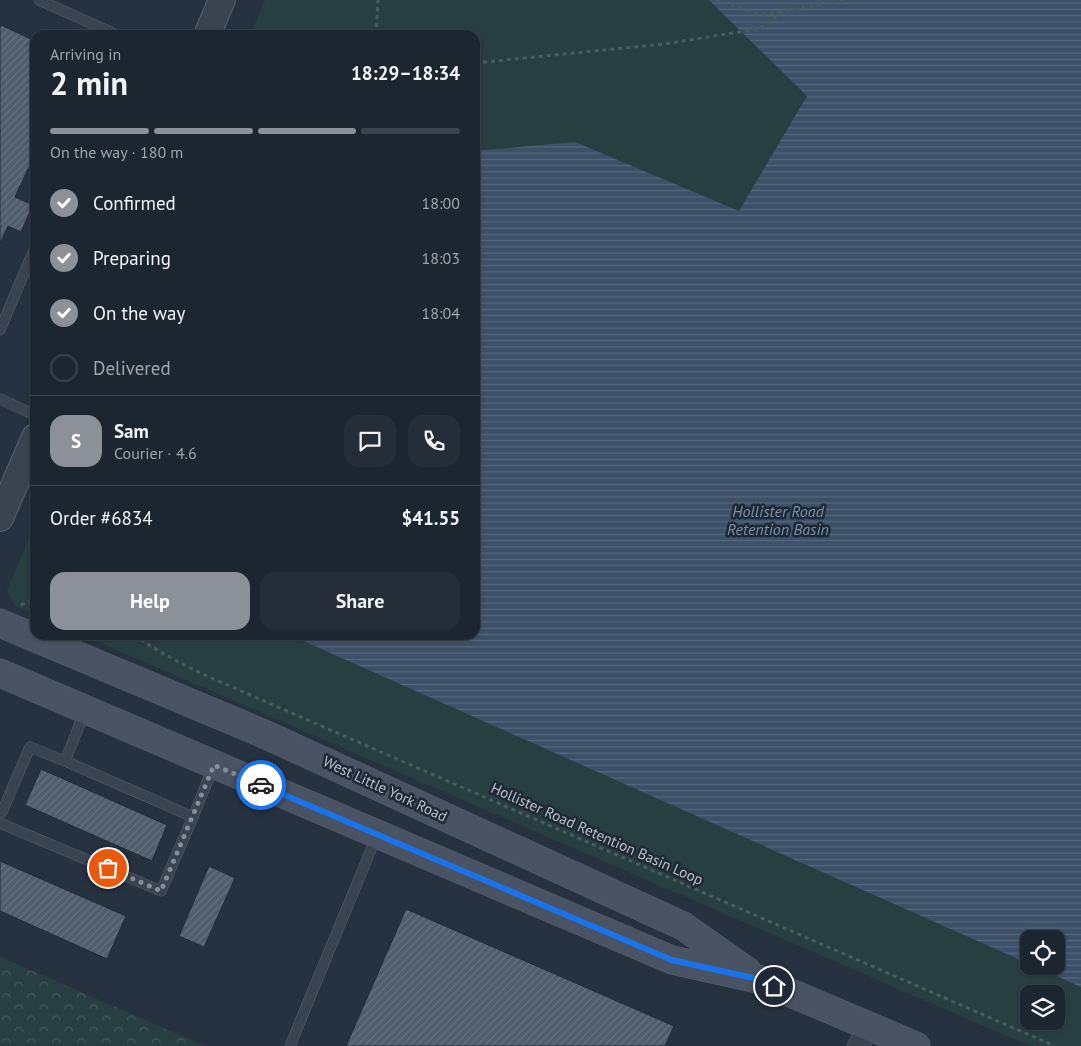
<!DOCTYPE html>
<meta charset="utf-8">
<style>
body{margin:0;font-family:"PT Sans",sans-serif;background:#252e38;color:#f1f3f6;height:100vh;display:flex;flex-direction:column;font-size:19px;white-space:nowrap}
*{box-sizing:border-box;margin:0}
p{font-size:16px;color:#a0a5ab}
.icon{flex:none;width:28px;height:28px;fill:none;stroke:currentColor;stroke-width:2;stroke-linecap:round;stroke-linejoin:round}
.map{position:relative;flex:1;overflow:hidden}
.details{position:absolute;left:30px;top:30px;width:450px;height:610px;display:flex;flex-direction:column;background:#1c2630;border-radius:15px;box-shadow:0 1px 4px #0004,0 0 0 1px #3a434c}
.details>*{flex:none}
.buttons{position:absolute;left:1020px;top:930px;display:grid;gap:10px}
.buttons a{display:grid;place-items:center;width:45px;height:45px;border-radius:10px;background:#1c2630;box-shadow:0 1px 4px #0004,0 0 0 1px #3a434c;font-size:25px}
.pin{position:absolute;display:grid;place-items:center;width:42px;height:42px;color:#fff;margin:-21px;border:2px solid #fff;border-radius:50%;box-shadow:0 1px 5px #0007}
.courier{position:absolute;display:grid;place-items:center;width:50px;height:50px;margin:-25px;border:4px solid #1a73e8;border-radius:50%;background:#fff;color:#222;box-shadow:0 1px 6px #0007}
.overview em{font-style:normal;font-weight:800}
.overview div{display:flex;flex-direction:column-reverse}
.overview{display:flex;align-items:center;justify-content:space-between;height:85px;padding:0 20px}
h1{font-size:32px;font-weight:800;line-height:38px}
.bar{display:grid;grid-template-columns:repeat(4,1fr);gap:8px 5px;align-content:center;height:60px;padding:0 20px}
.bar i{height:6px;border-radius:4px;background:#3a434c}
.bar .current{background:#8c9099}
.bar p{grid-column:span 4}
.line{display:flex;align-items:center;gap:12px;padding:0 20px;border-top:1px solid #3a434c}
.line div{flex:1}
.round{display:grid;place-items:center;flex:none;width:52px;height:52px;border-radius:15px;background:#252e38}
ol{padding:0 20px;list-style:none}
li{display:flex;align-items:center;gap:15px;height:55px}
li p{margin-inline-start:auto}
li .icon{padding:5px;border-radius:50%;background:#8c9099;color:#fff;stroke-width:4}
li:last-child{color:#a0a5ab}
li i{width:28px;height:28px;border:2px solid #3a434c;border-radius:50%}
.action{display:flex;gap:10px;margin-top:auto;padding:10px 20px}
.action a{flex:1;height:58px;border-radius:15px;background:#8c9099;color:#fff;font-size:20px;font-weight:800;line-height:58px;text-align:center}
.action a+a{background:#252e38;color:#f1f3f6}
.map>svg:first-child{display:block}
.grass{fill:#283f41;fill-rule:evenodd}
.forest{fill:url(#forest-crowns)}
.water{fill:url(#water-rules)}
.building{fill:url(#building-hatch);stroke:#212b37}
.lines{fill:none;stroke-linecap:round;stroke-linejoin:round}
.service-casing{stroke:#58626d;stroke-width:11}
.minor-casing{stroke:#58626d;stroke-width:22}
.tertiary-casing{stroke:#58626d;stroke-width:28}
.secondary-casing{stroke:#58626d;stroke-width:29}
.path{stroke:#475c5e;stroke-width:3;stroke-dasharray:4 4;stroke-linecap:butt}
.service{stroke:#3a4450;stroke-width:10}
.minor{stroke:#3a4450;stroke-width:21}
.tertiary{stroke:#3a4450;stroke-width:26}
.secondary{stroke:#495363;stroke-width:28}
.done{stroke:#848e9a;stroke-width:5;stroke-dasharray:0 9}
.route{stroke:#1a73e8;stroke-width:6}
.labels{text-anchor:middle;stroke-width:5;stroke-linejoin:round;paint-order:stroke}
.street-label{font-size:15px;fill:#b7bfca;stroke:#1f2935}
.water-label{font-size:16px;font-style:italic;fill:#7891ac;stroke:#1f2935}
</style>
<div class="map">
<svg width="1081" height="1046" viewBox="0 0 1081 1046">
<defs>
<pattern id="forest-crowns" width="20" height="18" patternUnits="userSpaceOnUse" patternTransform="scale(1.25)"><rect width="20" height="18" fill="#283f41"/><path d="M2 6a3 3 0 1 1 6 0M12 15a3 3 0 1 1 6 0" fill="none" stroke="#45595b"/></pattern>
<pattern id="water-rules" width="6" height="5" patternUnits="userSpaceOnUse" patternTransform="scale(1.25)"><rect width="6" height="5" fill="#3c5168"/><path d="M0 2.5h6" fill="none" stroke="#56687c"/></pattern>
<pattern id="building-hatch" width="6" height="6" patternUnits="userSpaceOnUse" patternTransform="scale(1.25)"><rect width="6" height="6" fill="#505d6b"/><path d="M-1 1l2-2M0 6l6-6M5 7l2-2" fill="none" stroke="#67727f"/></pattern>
</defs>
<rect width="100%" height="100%" fill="#263240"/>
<!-- grass -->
<g class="grass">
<path d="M265 0H1081V1046H1030L82 635H475V35H250ZM1029 939H1056V966H1029ZM1029 994H1056V1021H1029Z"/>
<path d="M35 525V615L15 606 7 590Z"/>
</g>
<!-- forest -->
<path class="forest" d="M0 957 205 1046H0Z"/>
<!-- water -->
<path class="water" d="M709 0H1081V987L1034 966H1056V939H1029V964L290 635H475V151L575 142 739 211 807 96Z"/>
<!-- building -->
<g class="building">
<path d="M1 25 35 41V154L15 197 33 205 21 232 8 226 0 243V28Z"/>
<path d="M41 769 167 825 152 861 25 805Z"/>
<path d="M0 861 126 916 107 959 0 911Z"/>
<path d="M209 866 235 878 204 947 179 936Z"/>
<path d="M406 909 674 1026 665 1046H346Z"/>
</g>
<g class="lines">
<defs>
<g id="service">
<path d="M39 0 117 35"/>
<path d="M0 330 35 247"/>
<path d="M0 399 35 415"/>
<path d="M85 711 65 761 193 817 214 765"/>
<path d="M0 811 2 812 30 747 65 761"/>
<path d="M0 823 161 891 193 817"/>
<path d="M290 1046 377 835"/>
</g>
<path id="minor" d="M858 1046 870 1026"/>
<g id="tertiary">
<path d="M207 35 222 0"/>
<path d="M0 518 35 437"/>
</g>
<g id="secondary">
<path d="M0 623 262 733 683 926 747 971"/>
<path d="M0 673 672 960 758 979 916 1046"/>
</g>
</defs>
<!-- service casing -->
<use href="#service" class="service-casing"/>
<!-- minor casing -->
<use href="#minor" class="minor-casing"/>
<!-- tertiary casing -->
<use href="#tertiary" class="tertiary-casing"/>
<!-- secondary casing -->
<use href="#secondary" class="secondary-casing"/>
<!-- path -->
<g class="path">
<path d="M716 0 761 15 844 0"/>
<path d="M376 35 378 0"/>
<path d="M475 63 664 44 758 29 784 11"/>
<path d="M35 585V590"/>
<path d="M21 605 35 599"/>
<path d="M134 635C160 653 187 667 216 680L1055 1046"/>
</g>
<!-- service -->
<use href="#service" class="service"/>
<!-- minor -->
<use href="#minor" class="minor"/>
<!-- tertiary -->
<use href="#tertiary" class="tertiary"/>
<!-- secondary -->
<use href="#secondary" class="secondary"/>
</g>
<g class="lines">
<!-- done -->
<path class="done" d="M108 868 161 891 214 765 261 785"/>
<!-- route -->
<path class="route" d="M261 785 672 960 758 979 774 986"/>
</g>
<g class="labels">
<!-- street labels -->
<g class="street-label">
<text transform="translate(385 789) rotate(25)" y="5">West Little York Road</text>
<text transform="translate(597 834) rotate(24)" y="5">Hollister Road Retention Basin Loop</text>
</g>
<!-- water labels -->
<g class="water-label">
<text x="778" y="517">Hollister Road<tspan x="778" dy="18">Retention Basin</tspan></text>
</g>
</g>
</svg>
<div class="buttons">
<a><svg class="icon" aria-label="locate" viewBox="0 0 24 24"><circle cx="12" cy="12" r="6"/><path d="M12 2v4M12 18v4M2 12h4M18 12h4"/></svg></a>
<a><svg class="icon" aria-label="layers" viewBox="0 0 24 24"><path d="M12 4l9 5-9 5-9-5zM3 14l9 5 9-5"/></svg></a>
</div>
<div class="pin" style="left:108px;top:868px;background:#ea580c"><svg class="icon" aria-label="bag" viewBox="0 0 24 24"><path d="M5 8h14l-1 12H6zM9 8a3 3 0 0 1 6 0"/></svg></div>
<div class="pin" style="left:774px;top:986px;background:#1f2937"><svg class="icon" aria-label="home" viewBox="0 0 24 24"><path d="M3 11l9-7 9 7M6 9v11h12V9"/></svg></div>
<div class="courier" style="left:261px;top:785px"><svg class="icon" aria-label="car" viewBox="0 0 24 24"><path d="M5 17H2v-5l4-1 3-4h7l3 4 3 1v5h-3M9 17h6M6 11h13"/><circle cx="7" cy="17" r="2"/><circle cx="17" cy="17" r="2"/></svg></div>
<section class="details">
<div class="overview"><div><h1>2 min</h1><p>Arriving in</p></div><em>18:29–18:34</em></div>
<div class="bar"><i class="current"></i><i class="current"></i><i class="current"></i><i></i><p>On the way · 180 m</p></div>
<ol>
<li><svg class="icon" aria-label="check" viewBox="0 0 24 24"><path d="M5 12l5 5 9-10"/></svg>Confirmed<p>18:00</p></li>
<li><svg class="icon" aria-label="check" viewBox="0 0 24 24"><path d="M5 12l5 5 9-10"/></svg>Preparing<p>18:03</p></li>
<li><svg class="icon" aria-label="check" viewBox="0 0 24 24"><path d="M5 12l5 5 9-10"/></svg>On the way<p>18:04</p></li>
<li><i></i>Delivered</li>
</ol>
<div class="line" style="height:90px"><b class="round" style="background:#8c9099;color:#fff">S</b><div><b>Sam</b><p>Courier · 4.6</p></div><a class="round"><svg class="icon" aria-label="chat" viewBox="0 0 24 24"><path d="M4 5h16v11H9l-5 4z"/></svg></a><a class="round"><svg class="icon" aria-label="phone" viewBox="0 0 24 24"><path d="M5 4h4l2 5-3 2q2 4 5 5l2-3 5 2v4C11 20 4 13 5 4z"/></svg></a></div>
<div class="line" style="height:65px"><div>Order #6834</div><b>$41.55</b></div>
<div class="action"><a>Help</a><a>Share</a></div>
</section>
</div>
